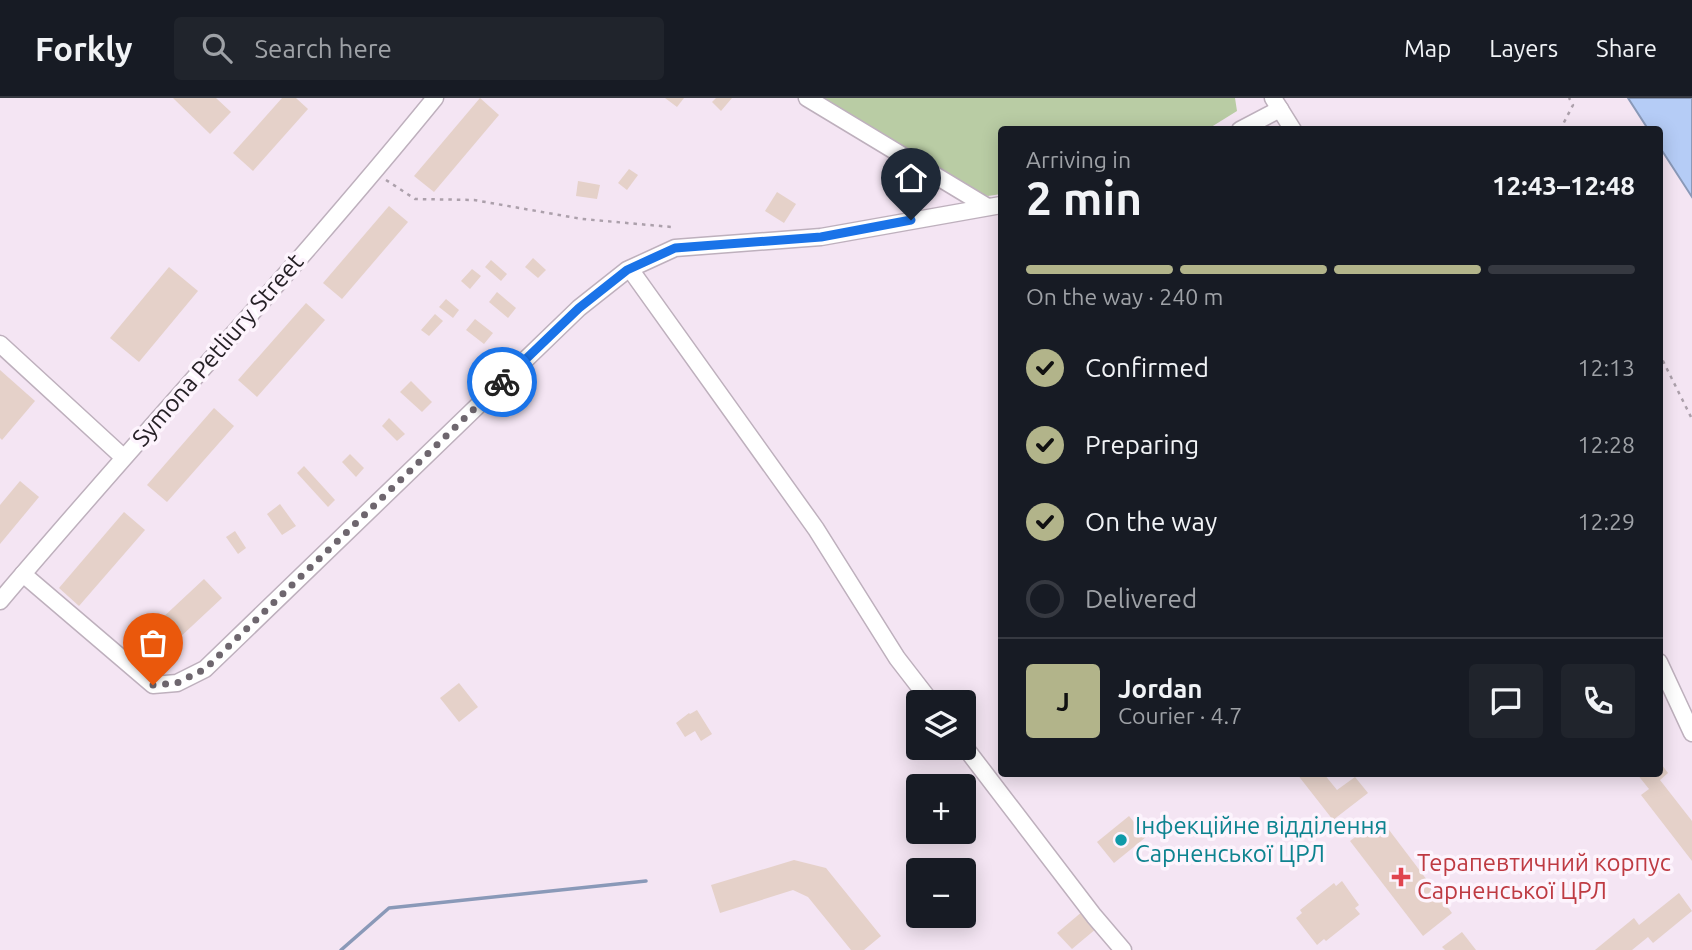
<!DOCTYPE html>
<meta charset="utf-8">
<style>
body{margin:0;font-family:Ubuntu,sans-serif;background:#20242c;color:#f1f3f6;height:100vh;display:flex;flex-direction:column;font-size:26px;white-space:nowrap}
*{box-sizing:border-box;margin:0}
p{font-size:23px;color:#9ea1a6}
.icon{flex:none;width:38px;height:38px;fill:none;stroke:currentColor;stroke-width:2;stroke-linecap:round;stroke-linejoin:round}
.map{position:relative;flex:1;overflow:hidden}
.details{position:absolute;left:998px;top:28px;width:665px;height:651px;display:flex;flex-direction:column;background:#171b24;border-radius:7px;box-shadow:0 4px 18px #0003}
.details>*{flex:none}
.controls{position:absolute;left:906px;top:592px;display:grid;gap:14px}
.controls a{display:grid;place-items:center;width:70px;height:70px;border-radius:7px;background:#171b24;box-shadow:0 4px 18px #0003;font-size:35px}
.pin{position:absolute;display:grid;place-items:center;width:60px;height:60px;color:#fff;margin:-72px -30px;border-radius:50% 50% 50% 0;rotate:-45deg;box-shadow:0 0 7px #0007}
.pin .icon{rotate:45deg}
.courier{position:absolute;display:grid;place-items:center;width:70px;height:70px;margin:-35px;border:5px solid #1a73e8;border-radius:50%;background:#fff;color:#222;box-shadow:0 2px 9px #0007}
.headline em{font-style:normal;font-weight:600}
.headline div{display:flex;flex-direction:column-reverse}
.headline{display:flex;align-items:center;justify-content:space-between;height:119px;padding:0 28px}
h1{font-size:46px;font-weight:600;line-height:52px}
.bar{display:grid;grid-template-columns:repeat(4,1fr);gap:10px 7px;align-content:center;height:84px;padding:0 28px}
.bar i{height:9px;border-radius:5px;background:#363941}
.bar .selected{background:#b2b48a}
.bar p{grid-column:span 4}
.line{display:flex;align-items:center;gap:18px;padding:0 28px;border-top:2px solid #363941}
.line div{flex:1}
.round{display:grid;place-items:center;flex:none;width:74px;height:74px;border-radius:7px;background:#20242c}
ol{padding:0 28px;list-style:none}
li{display:flex;align-items:center;gap:21px;height:77px}
li p{margin-inline-start:auto}
li .icon{padding:7px;border-radius:50%;background:#b2b48a;color:#111;stroke-width:4}
li:last-child{color:#9ea1a6}
li i{width:38px;height:38px;border:4px solid #363941;border-radius:50%}
header{display:flex;align-items:center;gap:42px;box-sizing:border-box;height:98px;padding:0 35px;background:#171b24;border-bottom:2px solid #363941}
header strong{font-size:33px}
nav{display:flex;gap:38px;margin-inline-start:auto;font-size:24px}
.search{width:490px;height:63px;background:#20242c;display:flex;align-items:center;gap:18px;box-sizing:border-box;padding:0 24px;border-radius:7px;color:#9ea1a6;font-size:26px}
.map>svg:first-child{display:block}
.green{fill:#b9cca4}
.water{fill:#b5ccf6;stroke:#8a99b8;stroke-width:2}
.lines{fill:none;stroke-linecap:round;stroke-linejoin:round}
.stream{stroke:#8a99b8;stroke-width:3.5}
.building{fill:#e5d1c9}
.minor-casing{stroke:#beb0bd;stroke-width:19}
.path{stroke:#aca0ab;stroke-width:2.5;stroke-dasharray:3.5 5;stroke-linecap:butt}
.minor{stroke:#fff;stroke-width:16}
.done{stroke:#6e666e;stroke-width:7;stroke-dasharray:0 12.6}
.route{stroke:#1a73e8;stroke-width:9}
.culture-dot{fill:#0f9aa8;stroke:#fdf4fd;stroke-width:2.5}
.health-dot{fill:#e0444e;stroke:#fdf4fd;stroke-width:2.5}
.labels{text-anchor:middle;stroke-width:7;stroke-linejoin:round;paint-order:stroke}
.street-label{font-size:24px;fill:#262126;stroke:#fdf4fd}
.culture-label{font-size:24px;fill:#0d838f;stroke:#fdf4fd;text-anchor:start}
.health-label{font-size:24px;fill:#be3a42;stroke:#fdf4fd;text-anchor:start}
</style>
<header>
<strong>Forkly</strong>
<div class="search"><svg class="icon" aria-label="search" viewBox="0 0 24 24"><circle cx="10" cy="10" r="6"/><path d="M15 15l6 6"/></svg>Search here</div>
<nav><a>Map</a><a>Layers</a><a>Share</a></nav>
</header>
<div class="map">
<svg width="1692" height="852" viewBox="0 0 1692 852">
<rect width="100%" height="100%" fill="#f4e5f3"/>
<!-- green -->
<path class="green" d="M821 0H1235L1237 13 1208 31 1001 32V96L988 98 970 92Z"/>
<!-- water -->
<path class="water" d="M1628 0H1692V99L1659 48V32L1648 31Z"/>
<g class="lines">
<!-- stream -->
<path class="stream" d="M341 852 389 810 646 783"/>
</g>
<!-- building -->
<g class="building">
<path d="M173 0H216L231 14 210 36Z"/>
<path d="M282 0H296L308 11 253 73 233 55Z"/>
<path d="M480 0 499 17 434 94 414 78Z"/>
<path d="M665 0H684L677 9Z"/>
<path d="M716 0H732L721 13 712 4Z"/>
<path d="M629 71 638 77 627 92 618 85Z"/>
<path d="M578 83 600 87 597 101 576 98Z"/>
<path d="M777 94 796 106 784 125 765 113Z"/>
<path d="M389 108 408 124 342 201 323 185Z"/>
<path d="M533 160 546 172 538 180 525 169Z"/>
<path d="M491 162 507 176 501 183 485 169Z"/>
<path d="M169 169 198 193 139 264 110 240Z"/>
<path d="M472 171 481 178 470 191 461 183Z"/>
<path d="M497 194 516 210 508 220 489 204Z"/>
<path d="M446 201 459 212 453 220 439 209Z"/>
<path d="M306 205 325 222 257 299 238 282Z"/>
<path d="M435 216 443 223 429 238 421 232Z"/>
<path d="M475 221 493 235 484 246 466 232Z"/>
<path d="M0 272 35 303 2 342 0 340Z"/>
<path d="M411 283 432 304 422 314 400 294Z"/>
<path d="M214 310 234 328 167 404 147 387Z"/>
<path d="M389 320 405 336 397 343 382 328Z"/>
<path d="M350 356 364 370 356 379 342 364Z"/>
<path d="M304 368 335 402 328 409 297 375Z"/>
<path d="M20 383 39 399 0 446V407Z"/>
<path d="M280 406 296 428 282 437 267 416Z"/>
<path d="M124 414 145 432 79 508 59 490Z"/>
<path d="M235 433 246 450 238 456 226 439Z"/>
<path d="M204 481 222 500 148 569 130 550Z"/>
<path d="M459 585 478 609 459 624 440 600Z"/>
<path d="M697 612 712 636 701 643 695 633 685 639 676 625 689 615 690 616Z"/>
<path d="M1659 663 1668 675 1660 682 1692 723V763L1641 697 1649 691 1637 676H1659Z"/>
<path d="M1297 676H1324L1337 692 1355 679 1368 695 1333 722Z"/>
<path d="M1129 718 1146 739 1114 765 1097 744Z"/>
<path d="M1380 720 1452 815 1423 838 1350 743Z"/>
<path d="M794 762 826 770 881 838 864 852H851L808 799 793 792 720 815 711 787Z"/>
<path d="M1342 783 1359 807 1355 810 1360 816 1326 843 1324 841 1317 847 1296 820 1302 815 1300 812 1334 785 1336 788Z"/>
<path d="M1679 795 1692 813 1653 845 1648 839 1632 852H1595L1634 820 1639 827Z"/>
<path d="M1083 813 1097 830 1072 851 1057 835Z"/>
<path d="M1462 834 1476 852H1445L1442 849Z"/>
</g>
<g class="lines">
<defs>
<g id="minor">
<path d="M807 0 986 108"/>
<path d="M1273 0 1293 32"/>
<path d="M1240 32 1280 11"/>
<path d="M630 171 816 431 897 560 931 604"/>
<path d="M0 246 123 359"/>
<path d="M23 476 153 587 177 585 205 571 579 210 627 172 675 150 821 139 1001 107"/>
<path d="M0 503C143 334 295 172 435 0"/>
<path d="M1659 564 1692 635"/>
<path d="M964 648 1094 818 1123 852"/>
</g>
</defs>
<!-- minor casing -->
<use href="#minor" class="minor-casing"/>
<!-- path -->
<g class="path">
<path d="M1560 32 1573 7 1569 0"/>
<path d="M386 82 415 101 474 102 582 121 672 129"/>
<path d="M1659 255 1692 321"/>
</g>
<!-- minor -->
<use href="#minor" class="minor"/>
</g>
<g class="lines">
<!-- done -->
<path class="done" d="M153 587 177 585 205 571 502 284"/>
<!-- route -->
<path class="route" d="M502 284 579 210 627 172 675 150 821 139 911 122"/>
</g>
<!-- markers -->
<circle class="culture-dot" cx="1121" cy="742" r="7"/>
<path class="health-dot" d="M1397.5 768.5h7v7h7v7h-7v7h-7v-7h-7v-7h7z"/>
<g class="labels">
<!-- street labels -->
<g class="street-label">
<text transform="translate(218 252) rotate(-49)" y="8">Symona Petliury Street</text>
</g>
<!-- culture labels -->
<g class="culture-label">
<text x="1135" y="736">Інфекційне відділення<tspan x="1135" dy="28">Сарненської ЦРЛ</tspan></text>
</g>
<!-- health labels -->
<g class="health-label">
<text x="1417" y="773">Терапевтичний корпус<tspan x="1417" dy="28">Сарненської ЦРЛ</tspan></text>
</g>
</g>
</svg>
<div class="controls">
<a><svg class="icon" aria-label="layers" viewBox="0 0 24 24"><path d="M12 4l9 5-9 5-9-5zM3 14l9 5 9-5"/></svg></a>
<a>+</a>
<a>−</a>
</div>
<div class="pin" style="left:153px;top:587px;background:#ea580c"><svg class="icon" aria-label="bag" viewBox="0 0 24 24"><path d="M5 8h14l-1 12H6zM9 8a3 3 0 0 1 6 0"/></svg></div>
<div class="pin" style="left:911px;top:122px;background:#1f2937"><svg class="icon" aria-label="home" viewBox="0 0 24 24"><path d="M3 11l9-7 9 7M6 9v11h12V9"/></svg></div>
<div class="courier" style="left:502px;top:284px"><svg class="icon" aria-label="bike" viewBox="0 0 24 24"><circle cx="6" cy="16" r="4"/><circle cx="18" cy="16" r="4"/><path d="M6 16l4-8h5l3 8M10 8l3 8H6M13 5h3"/></svg></div>
<section class="details">
<div class="headline"><div><h1>2 min</h1><p>Arriving in</p></div><em>12:43–12:48</em></div>
<div class="bar"><i class="selected"></i><i class="selected"></i><i class="selected"></i><i></i><p>On the way · 240 m</p></div>
<ol>
<li><svg class="icon" aria-label="check" viewBox="0 0 24 24"><path d="M5 12l5 5 9-10"/></svg>Confirmed<p>12:13</p></li>
<li><svg class="icon" aria-label="check" viewBox="0 0 24 24"><path d="M5 12l5 5 9-10"/></svg>Preparing<p>12:28</p></li>
<li><svg class="icon" aria-label="check" viewBox="0 0 24 24"><path d="M5 12l5 5 9-10"/></svg>On the way<p>12:29</p></li>
<li><i></i>Delivered</li>
</ol>
<div class="line" style="height:126px"><b class="round" style="background:#b2b48a;color:#111">J</b><div><b>Jordan</b><p>Courier · 4.7</p></div><a class="round"><svg class="icon" aria-label="chat" viewBox="0 0 24 24"><path d="M4 5h16v11H9l-5 4z"/></svg></a><a class="round"><svg class="icon" aria-label="phone" viewBox="0 0 24 24"><path d="M5 4h4l2 5-3 2q2 4 5 5l2-3 5 2v4C11 20 4 13 5 4z"/></svg></a></div>
</section>
</div>
